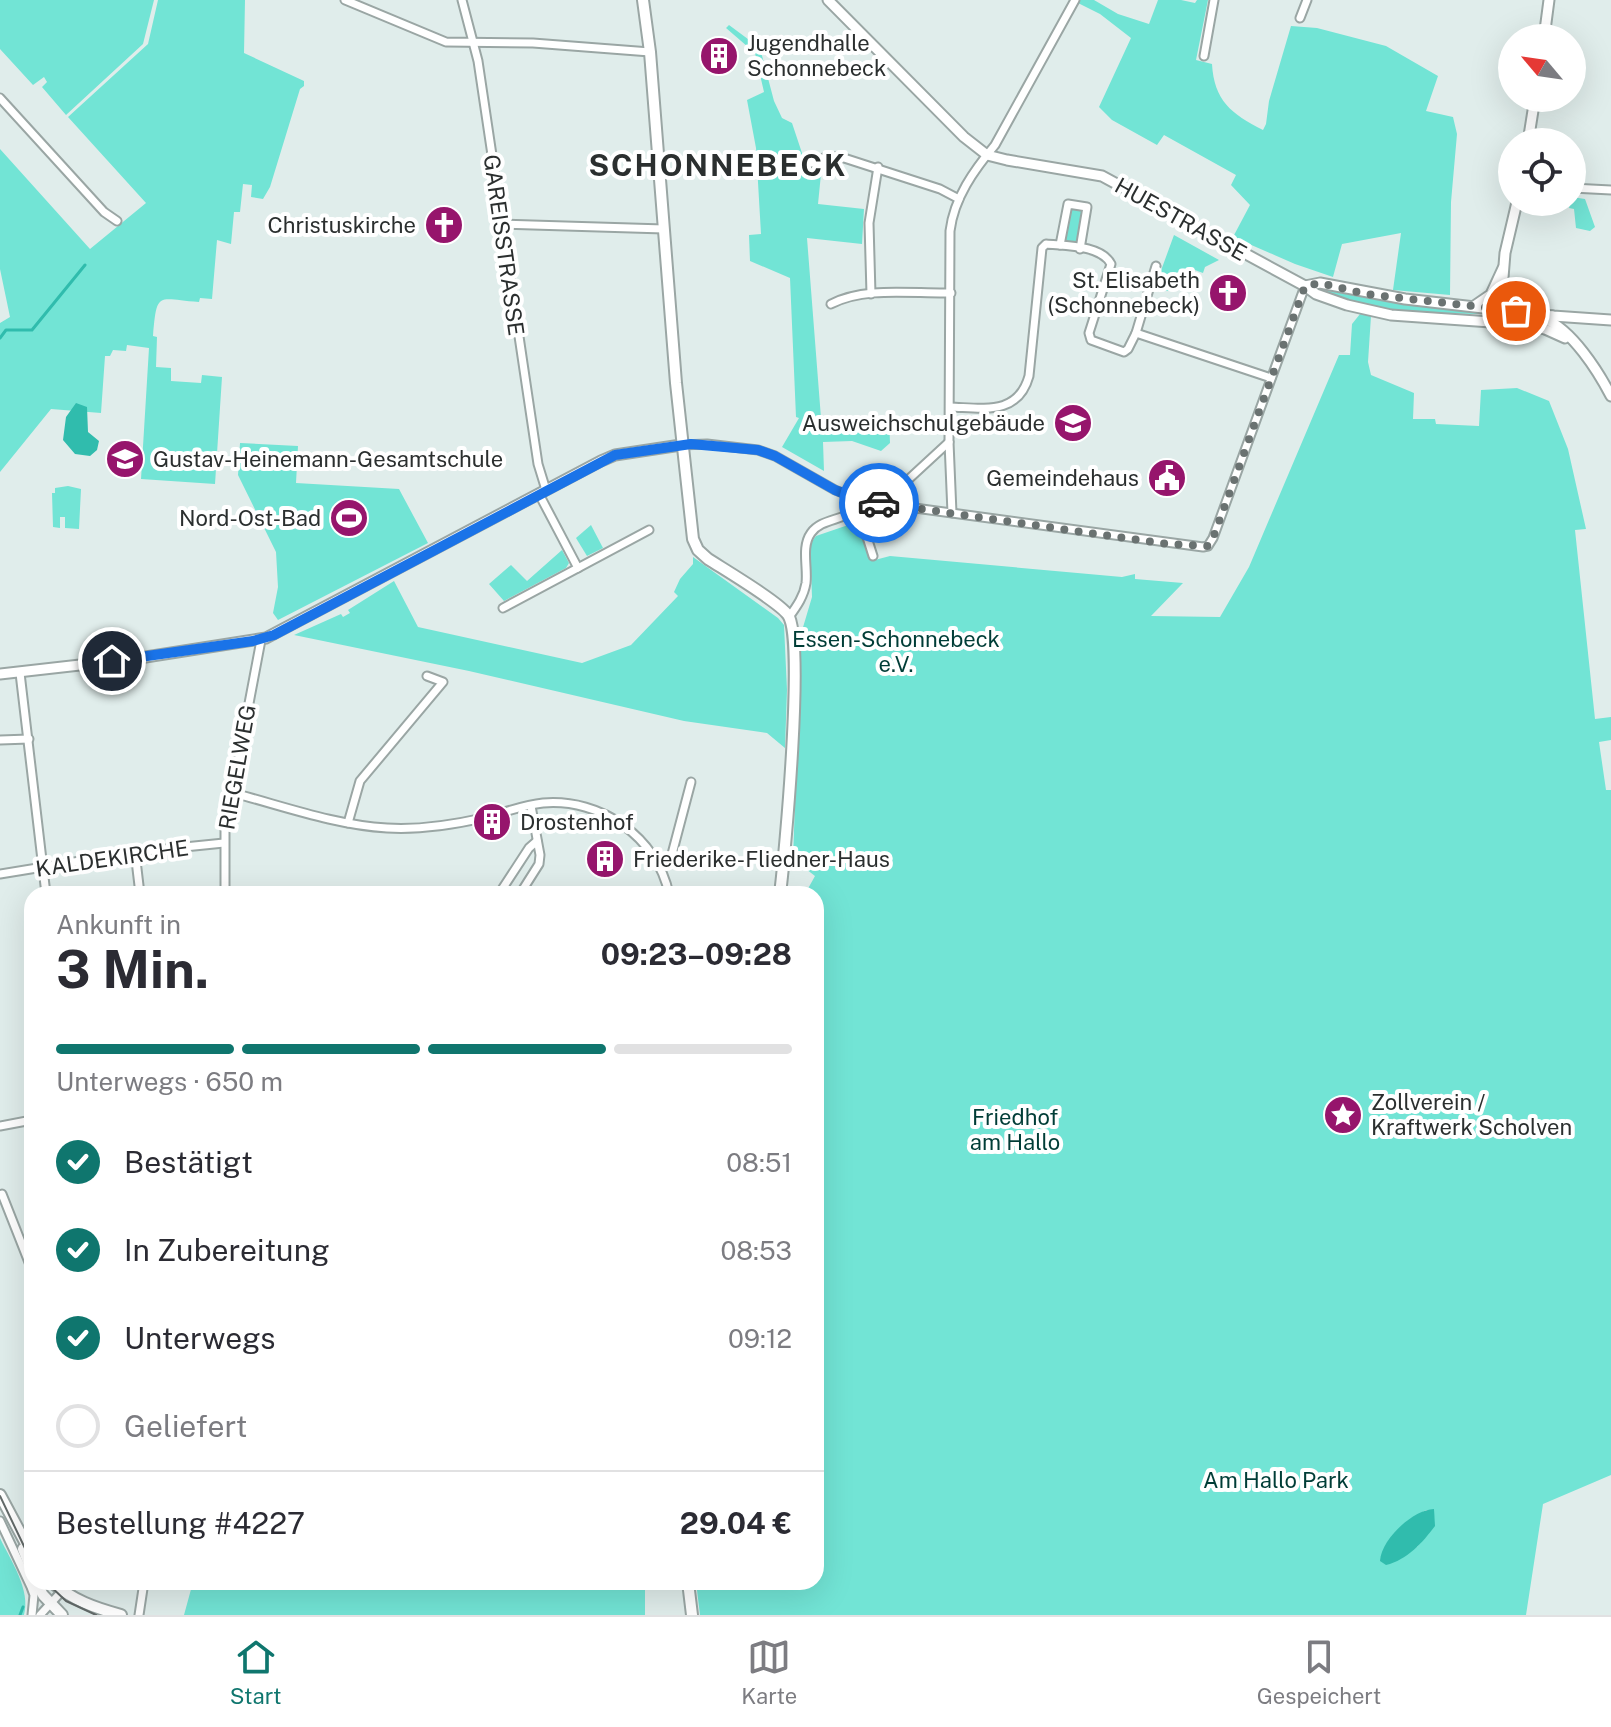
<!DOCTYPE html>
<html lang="de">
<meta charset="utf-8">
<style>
body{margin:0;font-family:"Public Sans",sans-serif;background:#f7f7f7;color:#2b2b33;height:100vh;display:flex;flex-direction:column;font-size:30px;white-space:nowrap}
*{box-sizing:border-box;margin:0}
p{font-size:26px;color:#7c7c81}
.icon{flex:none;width:44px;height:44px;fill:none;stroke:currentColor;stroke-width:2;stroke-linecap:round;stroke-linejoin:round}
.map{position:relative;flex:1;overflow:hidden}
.sheet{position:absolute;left:24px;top:886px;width:800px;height:704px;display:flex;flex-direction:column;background:#fff;border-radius:24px;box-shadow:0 8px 32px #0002}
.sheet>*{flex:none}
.needle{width:52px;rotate:299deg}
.buttons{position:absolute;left:1498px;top:24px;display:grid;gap:16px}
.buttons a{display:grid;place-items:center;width:88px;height:88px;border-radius:50%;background:#fff;box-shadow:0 8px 32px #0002;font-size:40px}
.pin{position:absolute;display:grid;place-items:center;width:68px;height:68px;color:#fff;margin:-34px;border:4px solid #fff;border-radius:50%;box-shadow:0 2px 8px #0007}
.courier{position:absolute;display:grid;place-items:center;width:80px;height:80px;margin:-40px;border:6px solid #1a73e8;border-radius:50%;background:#fff;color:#222;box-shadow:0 2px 10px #0007}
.head em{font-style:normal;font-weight:700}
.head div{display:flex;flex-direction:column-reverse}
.head{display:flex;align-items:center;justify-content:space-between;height:136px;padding:0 32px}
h1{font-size:52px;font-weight:700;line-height:60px}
.bar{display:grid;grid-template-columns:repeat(4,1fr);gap:12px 8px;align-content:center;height:96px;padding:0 32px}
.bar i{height:10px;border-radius:6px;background:#e1e1e2}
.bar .active{background:#0f766e}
.bar p{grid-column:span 4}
.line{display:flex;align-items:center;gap:20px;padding:0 32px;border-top:2px solid #e1e1e2}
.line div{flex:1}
ol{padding:0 32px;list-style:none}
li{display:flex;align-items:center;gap:24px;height:88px}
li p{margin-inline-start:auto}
li .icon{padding:8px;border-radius:50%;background:#0f766e;color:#fff;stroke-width:4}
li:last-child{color:#7c7c81}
li i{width:44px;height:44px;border:4px solid #e1e1e2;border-radius:50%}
.tab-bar{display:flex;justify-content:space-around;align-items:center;height:112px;border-top:2px solid #e1e1e2;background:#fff;font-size:22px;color:#7c7c81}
.tab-bar a{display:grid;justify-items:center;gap:4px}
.tab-bar .active{color:#0f766e}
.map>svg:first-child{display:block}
.green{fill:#72e4d5;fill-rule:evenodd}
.water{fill:#30bcad}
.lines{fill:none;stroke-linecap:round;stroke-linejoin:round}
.stream{stroke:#30bcad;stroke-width:3}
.minor-casing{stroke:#9aa6a4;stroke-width:11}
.tertiary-casing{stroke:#9aa6a4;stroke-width:13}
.secondary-casing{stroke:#9aa6a4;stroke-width:14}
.minor{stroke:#fff;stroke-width:7}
.tertiary{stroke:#fff;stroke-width:9}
.secondary{stroke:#fff;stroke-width:10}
.tram{stroke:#636a69;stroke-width:2}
.done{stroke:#6a7271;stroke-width:8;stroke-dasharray:0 14.4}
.route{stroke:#1a73e8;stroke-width:10}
.labels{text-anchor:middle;stroke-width:8;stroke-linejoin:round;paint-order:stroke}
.poi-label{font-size:22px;fill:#2b2f2f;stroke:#fff;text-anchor:start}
.street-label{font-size:22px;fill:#2b2f2f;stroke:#fff}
.park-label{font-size:22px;fill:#003d37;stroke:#fff}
.district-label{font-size:30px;font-weight:bold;letter-spacing:2px;fill:#2b2f2f;stroke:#fff}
</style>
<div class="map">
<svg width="1611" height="1615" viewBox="0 0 1611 1615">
<rect width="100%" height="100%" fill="#e0edeb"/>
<!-- green -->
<g class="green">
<path d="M0 0H154L143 44 66 115 42 87 47 82 44 77 33 85 0 49Z"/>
<path d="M158 0H245L244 53 304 81V86L300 89 270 187 263 199 251 197 252 185 243 184 240 212H234L231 244 217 240 212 299 200 298 199 302C157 299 157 290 153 336L157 337 156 367 171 368V381L201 383 202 375 222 377 215 484 141 479 149 348 127 345 126 351 113 350 110 356H105L101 413 51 409 0 472V323L10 317 0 269V149L90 249 146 203 68 117 148 44Z"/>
<path d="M1079 0H1094L1118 14 1149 24 1158 0H1181L1195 3 1197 0H1208L1196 60 1212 64C1214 100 1231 114 1263 130L1266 124 1269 101 1291 26 1317 28 1386 46 1438 76 1426 111 1453 117 1457 134 1451 202 1450 295 1393 290 1401 233 1342 244 1333 277 1295 264 1233 237 1250 205 1231 185 1236 175 1164 135 1157 145 1112 120 1099 107 1131 38 1100 14 1078 3Z"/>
<path d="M729 25 760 48 774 101 782 118 792 123 802 153 806 176 815 177 821 174 818 204 864 209 862 244 807 238 821 418 889 417 890 443 881 451 852 441 823 442 824 471 782 447 799 418 796 417 790 278 750 261 749 235 761 234 756 148 747 100 764 92 755 53 726 28Z"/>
<path d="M1572 197 1585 199 1595 227 1590 231 1576 228 1574 209 1569 208Z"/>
<path d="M1069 206 1085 209 1079 247 1063 244Z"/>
<path d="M1174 235 1219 260 1205 267 1203 273 1192 269 1187 280 1168 291 1155 287Z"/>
<path d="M1319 289 1394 303 1479 310V314L1407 313 1363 305 1320 292Z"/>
<path d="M1360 314 1371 316 1368 362 1371 375 1414 393 1413 419H1435L1436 424 1479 426 1481 390 1517 388 1549 401 1568 449 1586 529 1575 530 1595 719 1611 717V740L1599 742 1606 790H1611V1475L1543 1504 1526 1615H700L696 1582H816V894H805L815 876 793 859 801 634 812 597 810 544 816 536 857 522 871 561 890 556 1122 577 1135 574V579L1183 583 1151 616 1220 617 1249 567 1339 355H1350L1352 324ZM1426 1510H1434L1418 1546 1400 1559 1416 1516Z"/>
<path d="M240 443 298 446 296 483 399 489 428 543 278 620 273 613 278 587 276 552 238 475Z"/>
<path d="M68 486 81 489 79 529 65 528V517H60V528L53 527 52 493H55V488Z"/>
<path d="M591 525 603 548 587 556 576 538Z"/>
<path d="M562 550 569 563 566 568 504 601 489 584 511 565 527 581Z"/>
<path d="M693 557 778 618 784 625 787 690 785 748 767 733 684 721 469 671 294 635 341 614 343 617 350 613 348 610 394 581 418 627 582 663 631 645 678 596 674 592 680 579 693 564Z"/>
<path d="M0 1538C11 1561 31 1590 24 1615H0Z"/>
<path d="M193 1582H645V1615H184Z"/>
</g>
<!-- water -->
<g class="water">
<path d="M76 403 87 407 88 432 99 441 97 450 90 456 75 454 63 440 66 417Z"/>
<path d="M1434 1509 1435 1526C1423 1542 1407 1560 1386 1565L1380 1561C1381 1540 1412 1510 1434 1509Z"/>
</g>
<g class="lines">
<!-- stream -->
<g class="stream">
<path d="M0 338 6 330H32L85 265"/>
<path d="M20 1615 23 1607"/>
</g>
<defs>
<g id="minor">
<path d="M345 0 446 42 533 43 650 52"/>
<path d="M462 0 478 61 538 464 546 490"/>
<path d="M1300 18 1307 0"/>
<path d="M1204 56 1214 0"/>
<path d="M0 98 104 212 117 221"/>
<path d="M811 163 829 156 844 158 940 189 959 199"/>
<path d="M1572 188 1611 190"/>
<path d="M500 224 664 229"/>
<path d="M1060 245 1068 204 1087 207 1080 249"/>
<path d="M871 294 869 223 878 167"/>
<path d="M831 304C865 286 913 294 951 293"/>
<path d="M1474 305 1490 294 1502 268"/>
<path d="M1136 333 1156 266"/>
<path d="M950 407C983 408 1018 416 1029 376L1042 248 1046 244C1066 246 1101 245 1111 264L1089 333 1091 340 1124 352 1128 349 1136 333 1271 378"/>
<path d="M681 445 707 444 758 450 775 456 835 490 863 501 1203 547 1208 546 1213 538 1305 286"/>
<path d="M898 489 949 442"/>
<path d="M539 494 578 568"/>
<path d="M858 509 873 556"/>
<path d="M952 513 949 442 950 231C954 198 974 170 995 145L1075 0"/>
<path d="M503 608 649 530"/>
<path d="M789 617C797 606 804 596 806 583 808 567 801 547 811 533 823 516 851 522 863 501"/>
<path d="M20 673 46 894"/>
<path d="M0 740 29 739"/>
<path d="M233 793C283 806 335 825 387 828 419 830 452 825 483 818 503 813 523 805 543 803 601 798 657 837 669 894"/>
<path d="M348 823 360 781 443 682 427 676"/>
<path d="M135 852 140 894"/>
<path d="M661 867 672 854 691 782"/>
<path d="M0 874 135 852 224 843"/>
<path d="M225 894V830L261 640"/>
<path d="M499 894 529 848 537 841"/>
<path d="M520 894 539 864 540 855 531 806"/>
<path d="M0 1126 32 1120"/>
<path d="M2 1194 32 1270"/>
<path d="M0 1521 31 1587 34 1595 32 1615"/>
<path d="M40 1615 62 1591"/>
<path d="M139 1615 144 1582"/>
</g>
<g id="tertiary">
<path d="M828 0 964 137 987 155 1007 160 1102 176 1305 286 1316 294 1347 305 1391 315 1519 324 1553 316"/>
<path d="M1544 38 1549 0"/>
<path d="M1528 142 1535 98"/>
<path d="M1305 286 1320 283 1405 299 1553 316 1611 320"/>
<path d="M1500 315 1505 253 1517 202"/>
<path d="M1545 319C1572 330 1598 371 1611 396"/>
<path d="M1526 325 1545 329 1565 338"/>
<path d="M0 674 133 659 266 638 601 461 615 455 681 445"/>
</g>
<g id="secondary">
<path d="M643 0 650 52 676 383 693 539 698 550 708 559C725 570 779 602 788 615 805 639 785 854 780 894"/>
<path d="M0 1495 32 1555"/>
<path d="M23 1549 32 1572"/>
<path d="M36 1582 43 1595 62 1615"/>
<path d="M52 1582C72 1600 95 1608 121 1615"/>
<path d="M688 1582 692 1615"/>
</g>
</defs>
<!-- minor casing -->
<use href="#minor" class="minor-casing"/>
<!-- tertiary casing -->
<use href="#tertiary" class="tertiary-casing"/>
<!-- secondary casing -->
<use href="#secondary" class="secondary-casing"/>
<!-- minor -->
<use href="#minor" class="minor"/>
<!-- tertiary -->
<use href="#tertiary" class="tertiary"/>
<!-- secondary -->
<use href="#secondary" class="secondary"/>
<!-- tram -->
<g class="tram">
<path d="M0 1496 32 1563"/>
<path d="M46 1582 66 1601 96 1615"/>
</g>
</g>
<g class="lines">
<!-- done -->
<path class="done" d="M879 503 1167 544 1208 546 1213 538 1305 286 1320 283 1366 294 1516 311"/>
<!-- route -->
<path class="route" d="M112 661 253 641 274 635 615 455 691 444 758 450 775 456 835 490 863 501 879 503"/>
</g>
<!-- icons -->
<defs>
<symbol id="building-disc" viewBox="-11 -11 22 22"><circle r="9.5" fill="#96156c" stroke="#fff"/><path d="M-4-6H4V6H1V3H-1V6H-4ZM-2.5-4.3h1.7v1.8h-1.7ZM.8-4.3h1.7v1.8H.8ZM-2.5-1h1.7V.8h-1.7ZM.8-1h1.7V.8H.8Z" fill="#fff"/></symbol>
<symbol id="church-disc" viewBox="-11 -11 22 22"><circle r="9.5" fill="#96156c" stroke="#fff"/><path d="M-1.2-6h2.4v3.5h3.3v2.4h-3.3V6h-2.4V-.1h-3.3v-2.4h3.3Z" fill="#fff"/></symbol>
<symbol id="school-disc" viewBox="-11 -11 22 22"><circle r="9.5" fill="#96156c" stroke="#fff"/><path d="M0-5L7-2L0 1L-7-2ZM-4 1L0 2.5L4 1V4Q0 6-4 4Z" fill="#fff"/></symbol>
<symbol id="civic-disc" viewBox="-11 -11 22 22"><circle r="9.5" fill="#96156c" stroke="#fff"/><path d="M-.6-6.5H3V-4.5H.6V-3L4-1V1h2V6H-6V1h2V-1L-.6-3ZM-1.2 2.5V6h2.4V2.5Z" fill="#fff"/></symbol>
<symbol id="stadium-disc" viewBox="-11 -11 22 22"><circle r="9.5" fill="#96156c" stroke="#fff"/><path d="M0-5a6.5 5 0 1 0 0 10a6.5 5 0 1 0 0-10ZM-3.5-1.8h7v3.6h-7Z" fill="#fff"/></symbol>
<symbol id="sight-disc" viewBox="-11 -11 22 22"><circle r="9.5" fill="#96156c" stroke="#fff"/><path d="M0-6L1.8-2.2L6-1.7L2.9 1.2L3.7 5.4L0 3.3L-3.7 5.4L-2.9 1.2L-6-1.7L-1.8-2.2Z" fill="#fff"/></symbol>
</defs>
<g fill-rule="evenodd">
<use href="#building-disc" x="697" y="34" width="44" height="44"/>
<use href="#church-disc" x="422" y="203" width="44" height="44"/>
<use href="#church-disc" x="1206" y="271" width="44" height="44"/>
<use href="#school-disc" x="1051" y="401" width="44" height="44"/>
<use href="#school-disc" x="103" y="437" width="44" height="44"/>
<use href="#civic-disc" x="1145" y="456" width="44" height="44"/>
<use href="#stadium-disc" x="327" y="496" width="44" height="44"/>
<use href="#building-disc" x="470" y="800" width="44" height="44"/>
<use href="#building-disc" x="583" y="837" width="44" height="44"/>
<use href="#sight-disc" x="1321" y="1093" width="44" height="44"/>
</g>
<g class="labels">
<!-- poi labels -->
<g class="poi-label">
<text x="747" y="51">Jugendhalle<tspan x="747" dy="25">Schonnebeck</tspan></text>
<text x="416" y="233" text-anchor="end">Christuskirche</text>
<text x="1200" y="288" text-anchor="end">St. Elisabeth<tspan x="1200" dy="25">(Schonnebeck)</tspan></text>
<text x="1045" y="431" text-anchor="end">Ausweichschulgebäude</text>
<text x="153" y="467">Gustav-Heinemann-Gesamtschule</text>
<text x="1139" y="486" text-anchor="end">Gemeindehaus</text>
<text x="321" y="526" text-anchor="end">Nord-Ost-Bad</text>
<text x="520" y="830">Drostenhof</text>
<text x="633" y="867">Friederike-Fliedner-Haus</text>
<text x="1371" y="1110">Zollverein /<tspan x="1371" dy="25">Kraftwerk Scholven</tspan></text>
</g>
<!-- street labels -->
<g class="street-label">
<text transform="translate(1181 219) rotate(29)" y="8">HUESTRASSE</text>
<text transform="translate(504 245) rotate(82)" y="8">GAREISSTRASSE</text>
<text transform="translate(237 767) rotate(-80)" y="8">RIEGELWEG</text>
<text transform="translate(112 858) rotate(-8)" y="8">KALDEKIRCHE</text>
</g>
<!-- park labels -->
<g class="park-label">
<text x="896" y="647">Essen-Schonnebeck<tspan x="896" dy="25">e.V.</tspan></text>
<text x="1015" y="1125">Friedhof<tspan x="1015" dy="25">am Hallo</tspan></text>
<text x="1276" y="1488">Am Hallo Park</text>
</g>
<!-- district labels -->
<g class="district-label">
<text x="718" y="176">SCHONNEBECK</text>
</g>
</g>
</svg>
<div class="buttons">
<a><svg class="needle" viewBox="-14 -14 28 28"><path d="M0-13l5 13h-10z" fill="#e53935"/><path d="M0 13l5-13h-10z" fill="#7c7c81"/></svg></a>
<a><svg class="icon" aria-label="locate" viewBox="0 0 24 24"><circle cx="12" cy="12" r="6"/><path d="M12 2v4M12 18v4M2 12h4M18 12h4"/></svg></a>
</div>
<div class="pin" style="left:1516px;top:311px;background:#ea580c"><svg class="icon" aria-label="bag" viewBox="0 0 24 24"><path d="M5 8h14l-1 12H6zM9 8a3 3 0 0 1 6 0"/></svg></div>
<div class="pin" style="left:112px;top:661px;background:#1f2937"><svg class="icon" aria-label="home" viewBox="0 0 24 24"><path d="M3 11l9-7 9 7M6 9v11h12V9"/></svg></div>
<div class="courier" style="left:879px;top:503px"><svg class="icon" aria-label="car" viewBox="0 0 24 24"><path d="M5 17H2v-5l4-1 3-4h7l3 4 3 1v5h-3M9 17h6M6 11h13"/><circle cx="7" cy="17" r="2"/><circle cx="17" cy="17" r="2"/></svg></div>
<section class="sheet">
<div class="head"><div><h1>3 Min.</h1><p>Ankunft in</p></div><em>09:23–09:28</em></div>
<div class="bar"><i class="active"></i><i class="active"></i><i class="active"></i><i></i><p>Unterwegs · 650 m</p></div>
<ol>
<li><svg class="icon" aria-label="check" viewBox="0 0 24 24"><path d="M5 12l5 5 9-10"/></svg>Bestätigt<p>08:51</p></li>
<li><svg class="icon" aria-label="check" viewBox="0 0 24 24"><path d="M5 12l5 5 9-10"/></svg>In Zubereitung<p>08:53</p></li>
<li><svg class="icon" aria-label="check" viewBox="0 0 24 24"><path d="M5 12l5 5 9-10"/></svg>Unterwegs<p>09:12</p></li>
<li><i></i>Geliefert</li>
</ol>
<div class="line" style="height:104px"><div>Bestellung #4227</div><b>29.04 €</b></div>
</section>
</div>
<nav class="tab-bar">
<a class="active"><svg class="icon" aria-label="home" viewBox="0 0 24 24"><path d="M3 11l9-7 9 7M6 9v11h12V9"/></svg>Start</a>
<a><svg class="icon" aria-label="map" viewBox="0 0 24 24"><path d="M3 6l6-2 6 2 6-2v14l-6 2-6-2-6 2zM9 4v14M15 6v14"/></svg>Karte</a>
<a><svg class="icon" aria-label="saved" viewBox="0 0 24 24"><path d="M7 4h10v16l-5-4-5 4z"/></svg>Gespeichert</a>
</nav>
